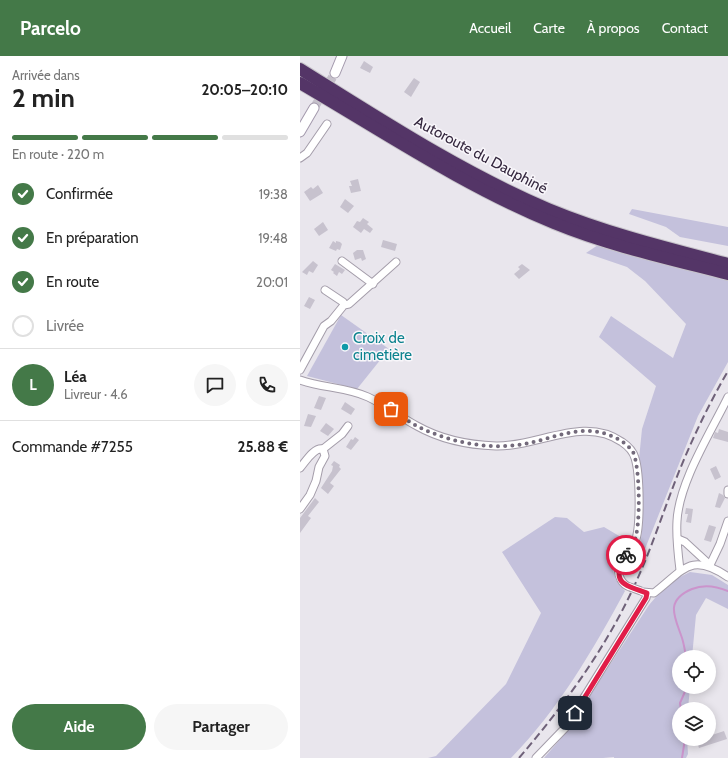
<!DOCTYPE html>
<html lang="fr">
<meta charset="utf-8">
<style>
body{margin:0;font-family:Cabin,sans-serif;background:#f6f6f6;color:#222;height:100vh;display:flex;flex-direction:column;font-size:15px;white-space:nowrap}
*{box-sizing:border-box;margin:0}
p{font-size:13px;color:#767676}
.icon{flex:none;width:22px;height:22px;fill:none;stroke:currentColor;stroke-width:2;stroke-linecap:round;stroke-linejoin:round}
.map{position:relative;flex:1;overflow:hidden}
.sheet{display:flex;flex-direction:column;background:#fff;width:300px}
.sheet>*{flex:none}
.fabs{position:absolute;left:372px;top:594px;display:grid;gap:8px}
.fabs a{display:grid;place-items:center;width:44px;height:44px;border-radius:50%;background:#fff;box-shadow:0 2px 10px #0003;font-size:20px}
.pin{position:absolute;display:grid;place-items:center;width:34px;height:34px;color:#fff;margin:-17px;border-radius:8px;box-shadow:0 2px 6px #0006}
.courier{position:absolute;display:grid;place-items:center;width:40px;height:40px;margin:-20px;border:3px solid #e11d48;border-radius:50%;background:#fff;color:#222;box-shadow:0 1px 5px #0007}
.overview em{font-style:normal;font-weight:700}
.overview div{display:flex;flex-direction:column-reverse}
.overview{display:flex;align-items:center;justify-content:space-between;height:68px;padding:0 12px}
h1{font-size:26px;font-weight:700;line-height:30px}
.bar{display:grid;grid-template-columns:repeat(4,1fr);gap:6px 4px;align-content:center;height:48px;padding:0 12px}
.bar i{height:5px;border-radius:3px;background:#e0e0e0}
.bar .active{background:#447948}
.bar p{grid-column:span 4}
.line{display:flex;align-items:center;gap:10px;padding:0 12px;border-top:1px solid #e0e0e0}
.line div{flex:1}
.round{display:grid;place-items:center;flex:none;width:42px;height:42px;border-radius:21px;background:#f6f6f6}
ol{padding:0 12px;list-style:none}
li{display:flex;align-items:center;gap:12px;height:44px}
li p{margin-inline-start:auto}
li .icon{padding:4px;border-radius:50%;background:#447948;color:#fff;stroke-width:4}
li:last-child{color:#767676}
li i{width:22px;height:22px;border:2px solid #e0e0e0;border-radius:50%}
.button{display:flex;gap:8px;margin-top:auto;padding:8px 12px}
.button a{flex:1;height:46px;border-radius:24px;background:#447948;color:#fff;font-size:16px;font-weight:700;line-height:46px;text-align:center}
.button a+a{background:#f6f6f6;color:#222}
header{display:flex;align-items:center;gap:24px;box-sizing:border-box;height:56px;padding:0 20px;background:#447948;color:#fff}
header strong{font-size:19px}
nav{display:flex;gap:22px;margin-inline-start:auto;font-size:14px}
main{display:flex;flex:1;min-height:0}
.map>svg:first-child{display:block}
.green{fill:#c4c1dc}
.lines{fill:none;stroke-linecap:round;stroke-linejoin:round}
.stream{stroke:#cb94cc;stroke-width:2}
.building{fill:#c7c2ce}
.secondary-tunnel{stroke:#c5c0ca;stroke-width:9;stroke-dasharray:9 4.5;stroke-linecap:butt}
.street-casing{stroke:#a49daa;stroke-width:9}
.secondary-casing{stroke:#a49aad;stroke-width:11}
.highway-casing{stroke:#c6c3c9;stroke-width:14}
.street{stroke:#fff;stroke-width:7}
.secondary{stroke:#fff;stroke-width:9}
.highway{stroke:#543567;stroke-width:12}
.rail{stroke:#6f6179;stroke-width:2;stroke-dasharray:8 4;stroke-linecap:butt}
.street-bridge-casing{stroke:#a49daa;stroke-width:9;stroke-linecap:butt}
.street-bridge{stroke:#fff;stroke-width:7}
.done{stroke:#736a7b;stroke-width:4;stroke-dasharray:0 7.2}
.route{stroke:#e11d48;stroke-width:5}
.culture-dot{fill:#0f9aa8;stroke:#f8f6fa;stroke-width:1.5}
.labels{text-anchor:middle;stroke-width:3;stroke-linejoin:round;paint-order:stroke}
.street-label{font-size:15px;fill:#34273e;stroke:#f8f6fa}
.culture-label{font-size:15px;fill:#0d838f;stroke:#f8f6fa;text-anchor:start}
</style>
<header>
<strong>Parcelo</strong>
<nav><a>Accueil</a><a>Carte</a><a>À propos</a><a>Contact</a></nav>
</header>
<main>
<section class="sheet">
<div class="overview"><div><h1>2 min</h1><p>Arrivée dans</p></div><em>20:05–20:10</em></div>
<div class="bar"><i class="active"></i><i class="active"></i><i class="active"></i><i></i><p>En route · 220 m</p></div>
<ol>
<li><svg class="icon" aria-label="check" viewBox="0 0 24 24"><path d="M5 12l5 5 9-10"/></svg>Confirmée<p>19:38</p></li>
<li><svg class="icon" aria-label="check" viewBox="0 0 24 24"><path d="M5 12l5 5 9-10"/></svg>En préparation<p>19:48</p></li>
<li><svg class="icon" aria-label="check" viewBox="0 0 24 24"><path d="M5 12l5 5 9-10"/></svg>En route<p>20:01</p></li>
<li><i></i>Livrée</li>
</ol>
<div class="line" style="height:72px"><b class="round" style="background:#447948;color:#fff">L</b><div><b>Léa</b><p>Livreur · 4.6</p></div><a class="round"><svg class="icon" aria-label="chat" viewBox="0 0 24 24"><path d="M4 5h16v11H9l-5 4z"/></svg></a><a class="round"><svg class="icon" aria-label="phone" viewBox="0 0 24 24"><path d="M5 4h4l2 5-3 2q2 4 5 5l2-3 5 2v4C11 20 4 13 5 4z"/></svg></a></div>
<div class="line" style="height:52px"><div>Commande #7255</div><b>25.88 €</b></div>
<div class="button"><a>Aide</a><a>Partager</a></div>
</section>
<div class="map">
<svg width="428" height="702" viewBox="0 0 428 702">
<rect width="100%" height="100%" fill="#e9e6ed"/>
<!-- green -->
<g class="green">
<path d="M332 153 428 171V190L380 181 366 171 329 158Z"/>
<path d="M298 189 428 224V306L398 360 345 493H340L343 463 339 403 342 373 356 330 299 281 311 260 373 302 386 268 345 225 327 211 286 197Z"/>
<path d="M41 259 89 293 57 333 7 320Z"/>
<path d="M255 461 267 462 284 476 304 471 326 484 312 511 316 524 325 535C293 594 258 654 211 702H128L136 700 206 628 241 557 202 496Z"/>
<path d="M390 516 412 519 428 529V553L406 542 396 559 392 601H379V631H390L388 653H379V683H387L388 698 386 702H314V701L303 702H244L264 679 349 549 368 527Z"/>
</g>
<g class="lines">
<!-- stream -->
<g class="stream">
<path d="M386 601C385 595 384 588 382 582 375 561 364 545 392 533 404 528 416 530 428 535"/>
<path d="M381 653 380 647 387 631"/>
<path d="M382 702 385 683"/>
</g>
</g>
<!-- building -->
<g class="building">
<path d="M64 5 73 11 70 17 60 12Z"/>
<path d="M114 22 120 26 111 41 104 36Z"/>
<path d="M58 123 61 135 51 137 49 130H52L50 125Z"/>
<path d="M18 129 23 137 10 145 4 136 11 131 13 133Z"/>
<path d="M45 143 54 150 48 157 40 151Z"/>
<path d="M63 162 69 166 67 168 73 173 70 177 64 173 61 177 53 171 57 165 60 166Z"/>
<path d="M23 166 28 174 19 180 14 173Z"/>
<path d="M83 184 97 188 95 195 81 191Z"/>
<path d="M33 185 36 187V185L40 186 42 188 40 194 37 193 36 195 29 192Z"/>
<path d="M57 194H63L66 203 62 205 61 202 55 204 53 197Z"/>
<path d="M13 205 18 209 13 217 9 215 7 219 2 216Z"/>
<path d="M35 208 45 214 42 218 39 216 37 220 33 217 34 216 31 214Z"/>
<path d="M222 208 230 214 219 223 214 218 220 213 218 211Z"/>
<path d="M9 241 15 244 10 253 4 250Z"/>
<path d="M19 340 26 342 21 354 14 352Z"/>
<path d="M45 346 55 353 51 359 41 353Z"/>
<path d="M8 358 16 360 11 371 4 370Z"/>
<path d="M26 367 34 373 28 380 20 375Z"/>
<path d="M419 373 428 376V386L413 382 415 376 418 377Z"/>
<path d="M55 381 59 384 51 394 46 391 51 383 53 384Z"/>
<path d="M34 405 40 409 39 411 41 413 30 427 34 430 28 438 21 432 32 415 33 410 31 409Z"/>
<path d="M416 410 421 421 415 424 410 413Z"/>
<path d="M419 437 423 439 425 442 420 452 415 451Z"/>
<path d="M15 442 19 446 8 460 11 462 0 477V462Z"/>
<path d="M386 452 393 453 391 467 386 466 388 458H385Z"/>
<path d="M409 469 416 471 411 486 404 484Z"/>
<path d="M424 675 427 683 399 692 396 683H409V680Z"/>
</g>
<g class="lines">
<!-- secondary-tunnel -->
<path class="secondary-tunnel" d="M14 52 35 17"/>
<defs>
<g id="street">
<path d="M0 102 7 97 27 68"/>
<path d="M42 205 73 228"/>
<path d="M25 234 43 246 44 249"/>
<path d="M0 314 24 270 31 265 44 249 49 248 96 206"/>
<path d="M0 324C22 332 46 331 68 341 85 349 100 361 117 370 140 383 169 389 196 390 238 391 284 359 322 386 328 390 333 395 335 402 340 418 341 471 335 486 331 495 321 502 319 512 317 519 322 529 330 531"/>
<path d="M23 393 42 378 48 370"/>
<path d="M0 412C6 405 14 391 23 393L25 400 19 411 16 425 10 439 0 453"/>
<path d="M428 434V438"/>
<path d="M378 483 385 486 410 509"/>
<path d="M410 509 420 488 428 465"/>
<path d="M380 514C378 498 376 481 377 465 379 426 411 376 428 341"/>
<path d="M343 536 354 537C383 515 390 495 428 521"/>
<path d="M236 702 265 672 346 542 347 537"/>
</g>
<g id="secondary">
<path d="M35 17 42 0"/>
<path d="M0 76 14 52"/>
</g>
<g id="highway">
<path d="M0 13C80 63 161 116 248 153 306 177 367 192 428 208"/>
<path d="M0 27C84 76 164 130 254 167 310 190 370 203 428 218"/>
</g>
</defs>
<!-- street casing -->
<use href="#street" class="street-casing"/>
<!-- secondary casing -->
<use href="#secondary" class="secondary-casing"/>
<!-- highway casing -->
<use href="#highway" class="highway-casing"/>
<!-- street -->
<use href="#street" class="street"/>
<!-- secondary -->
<use href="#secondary" class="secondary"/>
<!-- highway -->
<use href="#highway" class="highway"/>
<!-- rail -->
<path class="rail" d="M219 702C265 648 307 591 336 526 353 489 365 450 380 413 394 379 410 346 428 315"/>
<defs>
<path id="street-bridge" d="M330 531 341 535"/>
</defs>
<!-- street-bridge casing -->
<use href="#street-bridge" class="street-bridge-casing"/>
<!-- street-bridge -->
<use href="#street-bridge" class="street-bridge"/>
</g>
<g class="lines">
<!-- done -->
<path class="done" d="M91 353C100 359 109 366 119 371 151 387 193 395 229 387 253 382 278 370 303 377 314 380 326 386 333 396 340 410 341 472 334 486 333 491 328 495 326 499"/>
<!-- route -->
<path class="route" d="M275 657 346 542 347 537C323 529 310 526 326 499"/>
</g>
<!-- markers -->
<circle class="culture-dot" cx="45" cy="291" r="4"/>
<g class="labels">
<!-- street labels -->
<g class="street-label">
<text transform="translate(181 99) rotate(28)" y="5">Autoroute du Dauphiné</text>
</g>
<!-- culture labels -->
<g class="culture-label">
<text x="53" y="287">Croix de<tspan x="53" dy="17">cimetière</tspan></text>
</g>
</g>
</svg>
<div class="fabs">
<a><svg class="icon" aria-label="locate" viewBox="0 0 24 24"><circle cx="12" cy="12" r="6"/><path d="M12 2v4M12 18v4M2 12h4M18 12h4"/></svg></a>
<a><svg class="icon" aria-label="layers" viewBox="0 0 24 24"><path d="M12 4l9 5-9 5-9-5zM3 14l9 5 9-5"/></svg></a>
</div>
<div class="pin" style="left:91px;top:353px;background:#ea580c"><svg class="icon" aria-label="bag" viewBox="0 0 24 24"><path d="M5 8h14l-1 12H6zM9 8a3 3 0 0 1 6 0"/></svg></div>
<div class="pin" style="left:275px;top:657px;background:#1f2937"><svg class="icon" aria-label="home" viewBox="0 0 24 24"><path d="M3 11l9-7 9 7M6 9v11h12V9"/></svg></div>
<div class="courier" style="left:326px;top:499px"><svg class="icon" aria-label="bike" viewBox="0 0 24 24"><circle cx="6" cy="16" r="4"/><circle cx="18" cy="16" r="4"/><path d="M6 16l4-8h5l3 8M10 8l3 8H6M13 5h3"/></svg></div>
</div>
</main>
